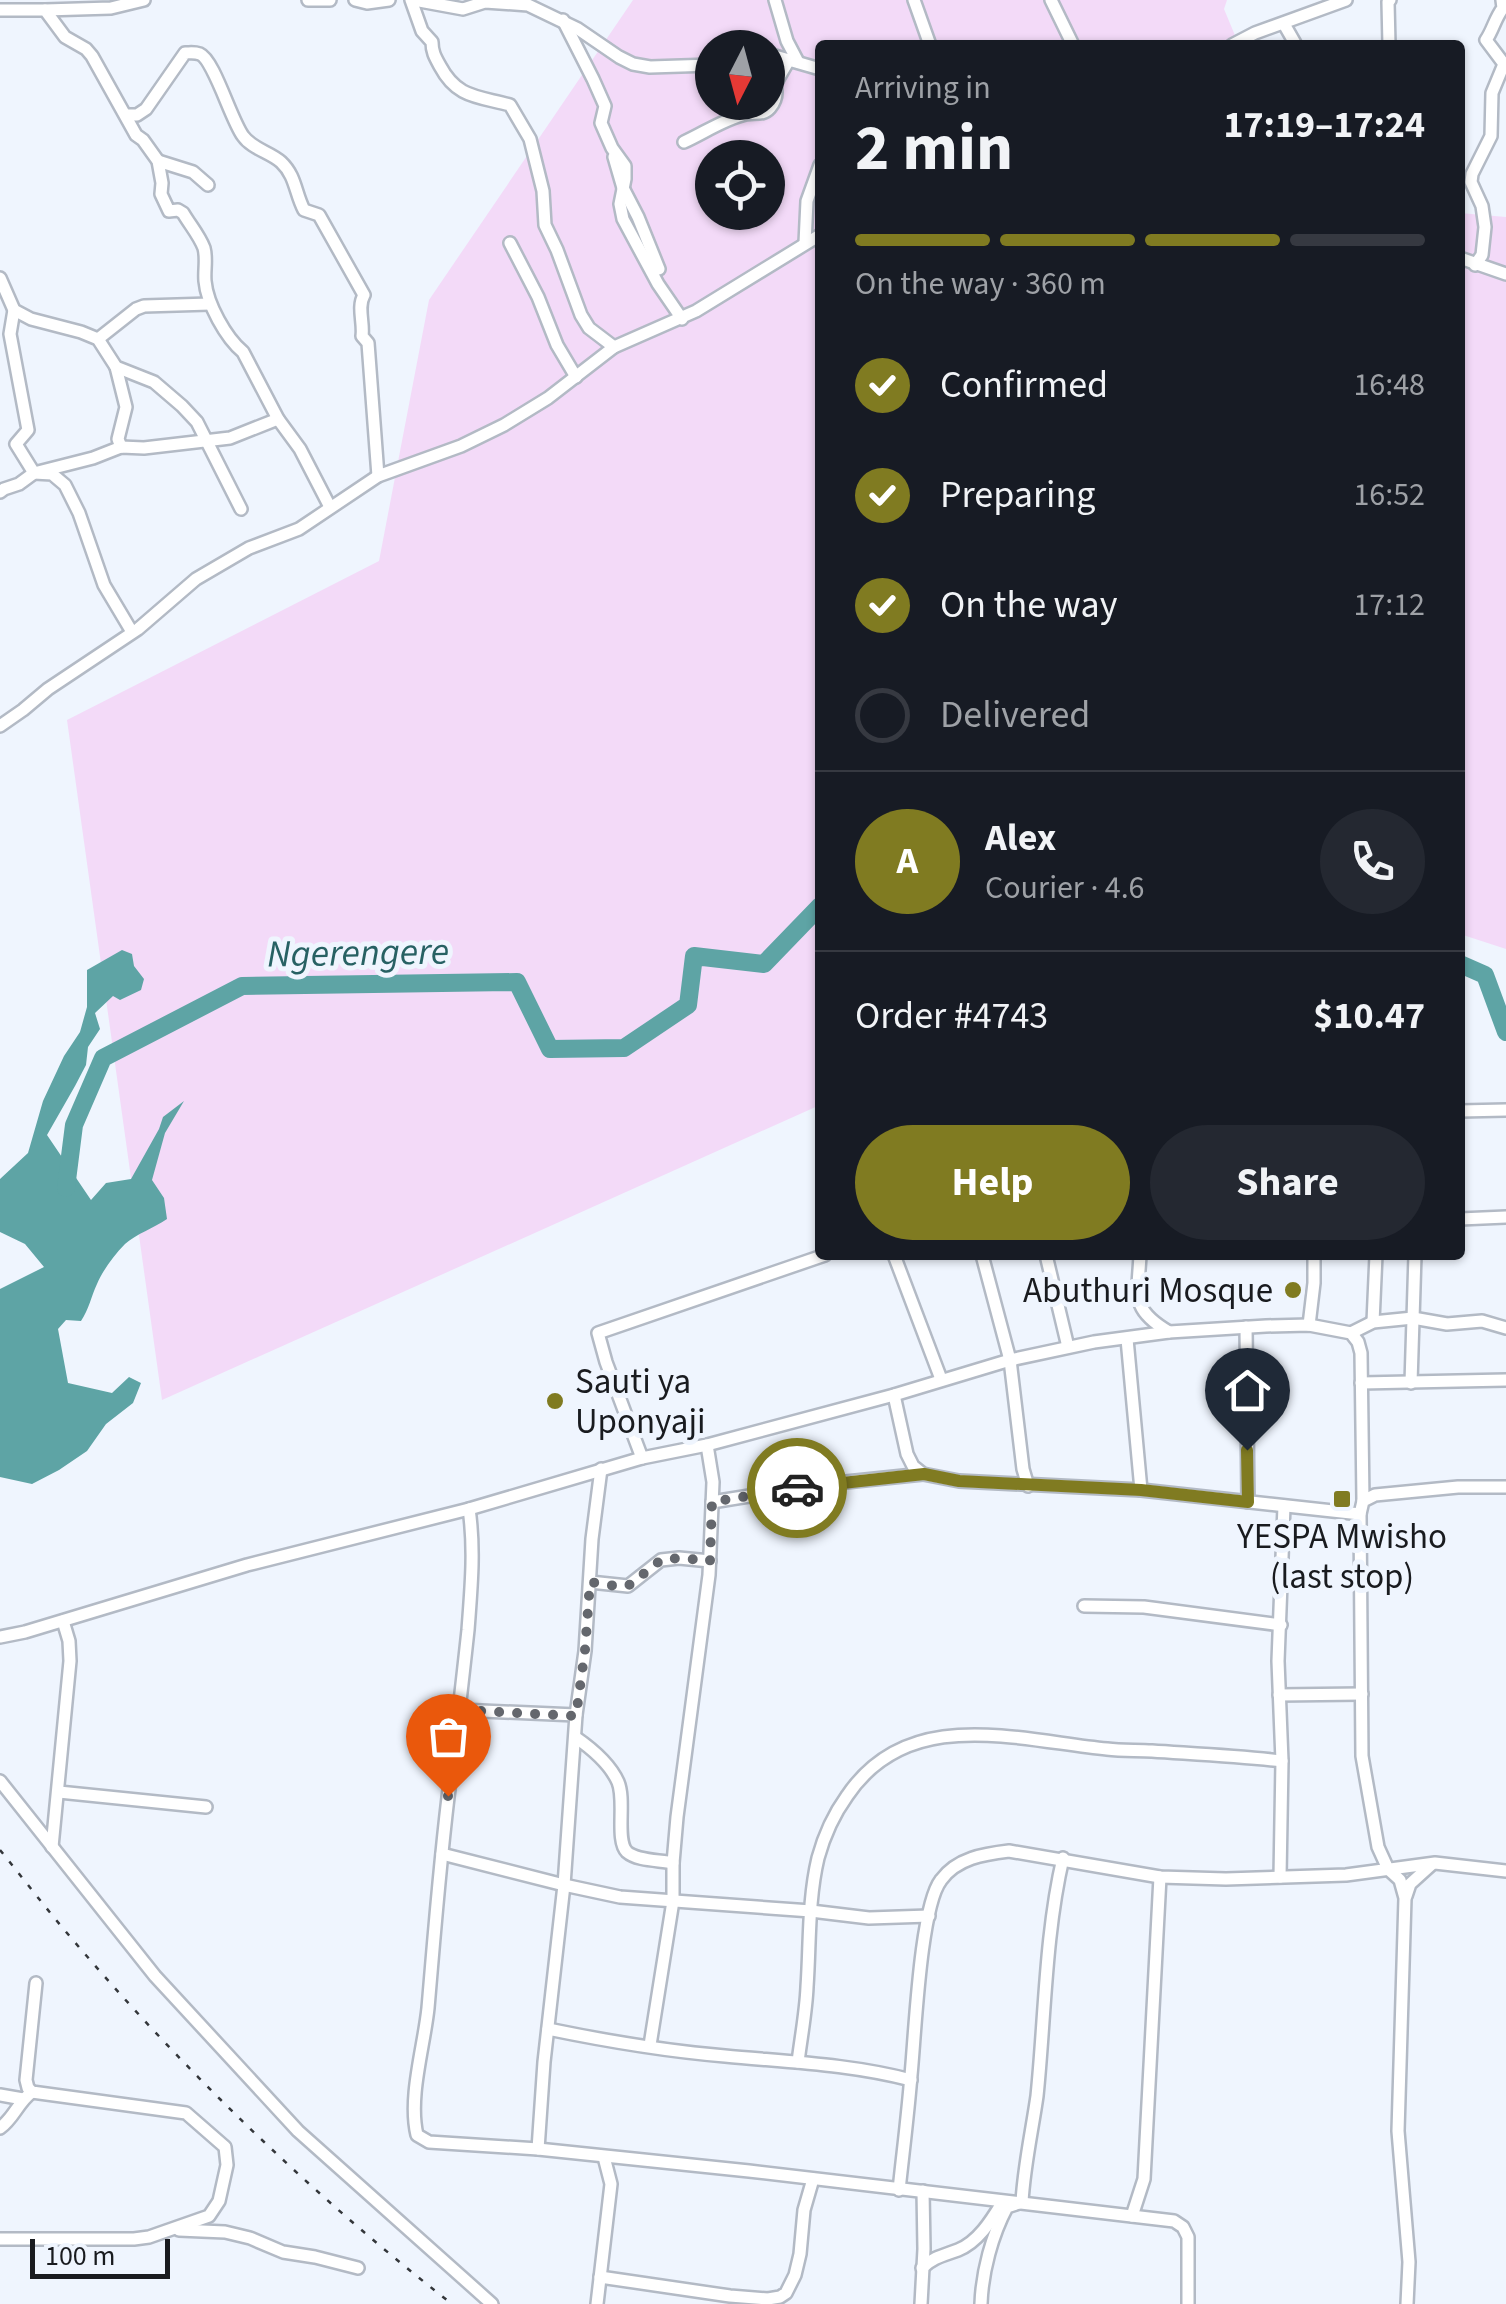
<!DOCTYPE html>
<meta charset="utf-8">
<style>
body{margin:0;font-family:"Source Sans 3",sans-serif;background:#242831;color:#f1f3f6;height:100vh;display:flex;flex-direction:column;font-size:38px;white-space:nowrap}
*{box-sizing:border-box;margin:0}
p{font-size:32px;color:#9ea1a6}
.icon{flex:none;width:55px;height:55px;fill:none;stroke:currentColor;stroke-width:2;stroke-linecap:round;stroke-linejoin:round}
.map{position:relative;flex:1;overflow:hidden}
.side{position:absolute;left:815px;top:40px;width:650px;height:1220px;display:flex;flex-direction:column;background:#171b24;border-radius:10px;box-shadow:0 2px 8px #0004}
.side>*{flex:none}
.needle{width:65px;rotate:186deg}
.tools{position:absolute;left:695px;top:30px;display:grid;gap:20px}
.tools a{display:grid;place-items:center;width:90px;height:90px;border-radius:50%;background:#171b24;box-shadow:0 2px 8px #0004;font-size:50px}
.scale{position:absolute;left:30px;bottom:25px;width:140px;box-sizing:border-box;padding-left:10px;border:5px solid #191b1f;border-top:0;font-size:28px;line-height:35px;white-space:nowrap;color:#191b1f;-webkit-text-stroke:8px #eff5fe;paint-order:stroke}
.pin{position:absolute;display:grid;place-items:center;width:85px;height:85px;color:#fff;margin:-102px -42px;border-radius:50% 50% 50% 0;rotate:-45deg;box-shadow:0 0 10px #0007}
.pin .icon{rotate:45deg}
.courier{position:absolute;display:grid;place-items:center;width:100px;height:100px;margin:-50px;border:8px solid #807b21;border-radius:50%;background:#fff;color:#222;box-shadow:0 2px 12px #0007}
.overview em{font-style:normal;font-weight:700}
.overview div{display:flex;flex-direction:column-reverse}
.overview{display:flex;align-items:center;justify-content:space-between;height:170px;padding:0 40px}
h1{font-size:65px;font-weight:700;line-height:75px}
.bar{display:grid;grid-template-columns:repeat(4,1fr);gap:15px 10px;align-content:center;height:120px;padding:0 40px}
.bar i{height:12px;border-radius:8px;background:#363941}
.bar .selected{background:#807b21}
.bar p{grid-column:span 4}
.line{display:flex;align-items:center;gap:25px;padding:0 40px;border-top:2px solid #363941}
.line div{flex:1}
.round{display:grid;place-items:center;flex:none;width:105px;height:105px;border-radius:52px;background:#242831}
ol{padding:0 40px;list-style:none}
li{display:flex;align-items:center;gap:30px;height:110px}
li p{margin-inline-start:auto}
li .icon{padding:10px;border-radius:50%;background:#807b21;color:#fff;stroke-width:4}
li:last-child{color:#9ea1a6}
li i{width:55px;height:55px;border:5px solid #363941;border-radius:50%}
.primary-button{display:flex;gap:20px;margin-top:auto;padding:20px 40px}
.primary-button a{flex:1;height:115px;border-radius:60px;background:#807b21;color:#fff;font-size:40px;font-weight:700;line-height:115px;text-align:center}
.primary-button a+a{background:#242831;color:#f1f3f6}
.map>svg:first-child{display:block}
.green{fill:#f3daf8;fill-rule:evenodd}
.water{fill:#5ea4a5}
.lines{fill:none;stroke-linecap:round;stroke-linejoin:round}
.river{stroke:#5ea4a5;stroke-width:18}
.minor-casing{stroke:#b3bac5;stroke-width:16}
.minor{stroke:#fff;stroke-width:11}
.rail{stroke:#33363a;stroke-width:2.5;stroke-dasharray:5 10;stroke-linecap:butt}
.done{stroke:#64676d;stroke-width:10;stroke-dasharray:0 18}
.route{stroke:#807b21;stroke-width:12}
.poi-dot{fill:#807b21;stroke:#eff5fe;stroke-width:4}
.labels{text-anchor:middle;stroke-width:10;stroke-linejoin:round;paint-order:stroke}
.poi-label{font-size:35px;fill:#191b1f;stroke:#eff5fe;text-anchor:end}
.water-label{font-size:38px;font-style:italic;fill:#276163;stroke:#eff5fe}
</style>
<div class="map">
<svg width="1506" height="2304" viewBox="0 0 1506 2304">
<rect width="100%" height="100%" fill="#eff5fe"/>
<!-- green -->
<g class="green">
<path d="M633 0H1227L1224 9 1239 45H820V1105L162 1400 67 720 379 561 429 300ZM712 48H768V102H712ZM712 158H768V212H712Z"/>
<path d="M1460 213 1506 217V949L1460 934Z"/>
</g>
<!-- water -->
<path class="water" d="M122 950 132 954 134 966 144 979 141 990 120 1000 113 996 95 1013 100 1029 88 1047 86 1065 75 1086 47 1135 91 1200 106 1183 131 1179 159 1129 163 1117 184 1101 165 1133 152 1180 164 1198 167 1219C154 1228 136 1234 125 1244 114 1255 103 1270 97 1284 91 1297 89 1309 81 1321L66 1320 58 1329 68 1383 112 1393 129 1377 141 1383 133 1403 106 1424 87 1451 59 1470 32 1484 0 1477V1289L44 1267 25 1244 0 1232V1179L28 1153 43 1101 64 1056 80 1032 87 1007V970Z"/>
<g class="lines">
<!-- river -->
<g class="river">
<path d="M1460 964 1485 975 1506 1032"/>
<path d="M66 1188 74 1125 103 1058 242 986 517 982 550 1049 624 1048 688 1005 694 956 764 964 820 906"/>
</g>
<defs>
<g id="minor">
<path d="M308 0H330"/>
<path d="M355 0 367 3 389 0"/>
<path d="M411 0 422 31 432 42C432 52 435 57 440 66 457 98 477 96 510 105L530 139 543 191 545 225 557 250 581 315 589 328 614 347"/>
<path d="M414 0 463 9 485 2 528 5 578 29 619 57 633 64 650 67 712 65"/>
<path d="M775 0 787 41 798 62"/>
<path d="M914 0 930 45"/>
<path d="M1051 0 1073 45"/>
<path d="M0 10H45L65 37 86 49 92 56 136 135 143 140 158 161 162 183 161 194 169 211 178 210 183 213C190 225 199 235 204 248 207 259 204 270 205 281 207 304 226 338 243 352L278 419 300 449 330 507"/>
<path d="M45 10 111 8 144 0"/>
<path d="M563 20 593 79 605 106 601 123 612 148 625 166V179L620 204 623 219 658 284 682 319"/>
<path d="M1284 24 1296 45"/>
<path d="M1232 45 1255 33 1346 0"/>
<path d="M1389 45 1388 2 1390 0"/>
<path d="M768 54 820 69"/>
<path d="M127 115H137L146 109 185 53C190 53 194 52 200 54 214 60 231 120 243 136 252 149 270 152 281 162 296 176 295 193 304 210L319 215 364 295C357 307 364 323 362 336L368 343 378 476"/>
<path d="M684 142C704 133 724 119 746 114 755 112 763 116 770 108 776 101 777 92 775 84L789 60"/>
<path d="M614 157 623 188 638 217 659 269"/>
<path d="M158 161 193 172 208 185"/>
<path d="M510 243 538 297 557 345 576 377"/>
<path d="M805 243 807 201 820 165"/>
<path d="M1460 258 1506 274"/>
<path d="M1475 265 1482 255 1485 227 1482 206 1471 182 1472 174 1491 136 1492 93 1504 64 1486 40C1493 30 1495 18 1503 8L1502 0"/>
<path d="M0 278 14 310 31 319 81 332 98 339 116 367 154 382 182 406 197 422 241 509"/>
<path d="M14 310 10 334 28 430 16 444 34 473 52 474 65 485 79 513 104 585 132 632"/>
<path d="M98 339 136 309 144 306 210 304"/>
<path d="M116 367 126 407 118 439 121 447"/>
<path d="M0 492 4 489 19 484 34 473 93 458 121 447 144 448 230 438 278 419"/>
<path d="M0 726 23 710 48 689 138 629 196 579 249 548 299 529 378 476 461 446 504 425 548 398 614 347 696 311 820 235"/>
<path d="M1460 1111 1506 1110"/>
<path d="M1460 1219 1506 1217"/>
<path d="M894 1255 941 1379"/>
<path d="M982 1255 1010 1360 1023 1469 1028 1486"/>
<path d="M1046 1255 1068 1347"/>
<path d="M1140 1255C1138 1296 1130 1309 1169 1332"/>
<path d="M1373 1322 1376 1255"/>
<path d="M1309 1325 1314 1283V1255"/>
<path d="M1246 1327 1248 1502"/>
<path d="M1351 1333 1373 1322 1413 1318 1447 1324 1482 1321 1506 1328"/>
<path d="M1127 1339 1141 1490"/>
<path d="M1361 1383 1506 1380"/>
<path d="M1411 1383 1415 1255"/>
<path d="M894 1395 907 1454 913 1466 923 1474 959 1481 1141 1490 1360 1514"/>
<path d="M642 1458 606 1362 598 1333 825 1255"/>
<path d="M712 1502 817 1485 923 1474"/>
<path d="M469 1509C475 1550 471 1589 468 1630 463 1676 458 1721 452 1766 441 1846 435 1927 428 2008 424 2047 408 2097 417 2135L429 2142 538 2149 749 2171 1174 2221 1183 2227 1188 2237V2304"/>
<path d="M590 1582 628 1586 661 1560 679 1558 710 1561"/>
<path d="M1084 1606 1144 1607 1281 1625"/>
<path d="M0 1637 25 1632 247 1565 469 1509 642 1458 707 1445 894 1395 1010 1360 1094 1342 1169 1332 1266 1326 1309 1325 1351 1333 1358 1342 1361 1353 1363 1501"/>
<path d="M1279 1695 1362 1694"/>
<path d="M460 1710 576 1715"/>
<path d="M575 1737C591 1748 610 1764 618 1782 626 1801 615 1840 627 1852 637 1861 660 1860 673 1863"/>
<path d="M0 1781 155 1976 298 2131 492 2304"/>
<path d="M59 1792 206 1807"/>
<path d="M52 1847 70 1661 69 1641 63 1621"/>
<path d="M442 1854 564 1885 620 1897 811 1911 869 1918 929 1916"/>
<path d="M1280 1877 1282 1761 1278 1661 1284 1506"/>
<path d="M1406 1896 1410 1884 1431 1865"/>
<path d="M548 2029C606 2041 666 2051 725 2056 788 2062 850 2064 911 2080"/>
<path d="M650 2045 673 1901V1863L677 1817 709 1575 713 1482 707 1445"/>
<path d="M798 2062C801 2037 806 2012 807 1987 810 1944 808 1900 818 1858 824 1836 834 1814 847 1796 908 1705 1016 1740 1107 1749 1122 1751 1137 1750 1152 1751 1196 1754 1239 1756 1282 1761"/>
<path d="M0 2095 23 2099"/>
<path d="M0 2128C14 2118 18 2102 32 2092"/>
<path d="M538 2149 544 2062 564 1885 576 1715 585 1651 592 1539 601 1469"/>
<path d="M899 2190C903 2152 908 2114 911 2075 915 2036 920 1907 941 1880 957 1858 984 1854 1009 1851L1160 1877 1226 1879 1346 1875 1435 1863 1506 1871"/>
<path d="M1132 2216 1144 2179 1160 1877"/>
<path d="M179 2230 225 2232 250 2238 283 2252 315 2257 358 2268"/>
<path d="M0 2239H134L149 2237 209 2216 219 2201 227 2165 225 2147 186 2113 32 2092 28 2088 26 2080 36 1983"/>
<path d="M922 2268C933 2257 945 2255 958 2250 978 2242 991 2221 1002 2203"/>
<path d="M600 2277 730 2296 768 2299 780 2297 786 2293 795 2275 800 2254 804 2210 813 2179"/>
<path d="M597 2304 611 2184 604 2157"/>
<path d="M921 2304 924 2249 923 2191"/>
<path d="M981 2304C982 2272 992 2235 1007 2207L1022 2202C1024 2166 1032 2131 1037 2096 1045 2018 1045 1935 1063 1858"/>
<path d="M1407 2304 1409 2262 1398 2131 1405 1898 1400 1880 1388 1869 1378 1847 1362 1756 1360 1514 1363 1501 1375 1495 1458 1487H1506"/>
</g>
</defs>
<!-- minor casing -->
<use href="#minor" class="minor-casing"/>
<!-- minor -->
<use href="#minor" class="minor"/>
<!-- rail -->
<path class="rail" d="M0 1850C22 1877 44 1906 67 1933 182 2069 312 2195 452 2304"/>
</g>
<g class="lines">
<!-- done -->
<path class="done" d="M448 1796 460 1710 576 1716 585 1650 590 1582 616 1586H628L661 1560 680 1558 710 1561 712 1502 797 1488"/>
<!-- route -->
<path class="route" d="M797 1488 924 1474 959 1481 1141 1490 1248 1502 1247 1450"/>
</g>
<!-- markers -->
<g class="poi-dot">
<circle cx="1293" cy="1290" r="10"/>
<circle cx="555" cy="1401" r="10"/>
<rect x="1332" y="1489" width="20" height="20" rx="5"/>
</g>
<g class="labels">
<!-- poi labels -->
<g class="poi-label">
<text x="1273" y="1302">Abuthuri Mosque</text>
<text x="575" y="1393" text-anchor="start">Sauti ya<tspan x="575" dy="40">Uponyaji</tspan></text>
<text x="1342" y="1548" text-anchor="middle">YESPA Mwisho<tspan x="1342" dy="40">(last stop)</tspan></text>
</g>
<!-- water labels -->
<g class="water-label">
<text transform="translate(358 952) rotate(-1)" y="13">Ngerengere</text>
</g>
</g>
</svg>
<div class="tools">
<a><svg class="needle" viewBox="-14 -14 28 28"><path d="M0-13l5 13h-10z" fill="#e53935"/><path d="M0 13l5-13h-10z" fill="#9ea1a6"/></svg></a>
<a><svg class="icon" aria-label="locate" viewBox="0 0 24 24"><circle cx="12" cy="12" r="6"/><path d="M12 2v4M12 18v4M2 12h4M18 12h4"/></svg></a>
</div>
<div class="scale">100 m</div>
<div class="pin" style="left:448px;top:1796px;background:#ea580c"><svg class="icon" aria-label="bag" viewBox="0 0 24 24"><path d="M5 8h14l-1 12H6zM9 8a3 3 0 0 1 6 0"/></svg></div>
<div class="pin" style="left:1247px;top:1450px;background:#1f2937"><svg class="icon" aria-label="home" viewBox="0 0 24 24"><path d="M3 11l9-7 9 7M6 9v11h12V9"/></svg></div>
<div class="courier" style="left:797px;top:1488px"><svg class="icon" aria-label="car" viewBox="0 0 24 24"><path d="M5 17H2v-5l4-1 3-4h7l3 4 3 1v5h-3M9 17h6M6 11h13"/><circle cx="7" cy="17" r="2"/><circle cx="17" cy="17" r="2"/></svg></div>
<section class="side">
<div class="overview"><div><h1>2 min</h1><p>Arriving in</p></div><em>17:19–17:24</em></div>
<div class="bar"><i class="selected"></i><i class="selected"></i><i class="selected"></i><i></i><p>On the way · 360 m</p></div>
<ol>
<li><svg class="icon" aria-label="check" viewBox="0 0 24 24"><path d="M5 12l5 5 9-10"/></svg>Confirmed<p>16:48</p></li>
<li><svg class="icon" aria-label="check" viewBox="0 0 24 24"><path d="M5 12l5 5 9-10"/></svg>Preparing<p>16:52</p></li>
<li><svg class="icon" aria-label="check" viewBox="0 0 24 24"><path d="M5 12l5 5 9-10"/></svg>On the way<p>17:12</p></li>
<li><i></i>Delivered</li>
</ol>
<div class="line" style="height:180px"><b class="round" style="background:#807b21;color:#fff">A</b><div><b>Alex</b><p>Courier · 4.6</p></div><a class="round"><svg class="icon" aria-label="phone" viewBox="0 0 24 24"><path d="M5 4h4l2 5-3 2q2 4 5 5l2-3 5 2v4C11 20 4 13 5 4z"/></svg></a></div>
<div class="line" style="height:130px"><div>Order #4743</div><b>$10.47</b></div>
<div class="primary-button"><a>Help</a><a>Share</a></div>
</section>
</div>
